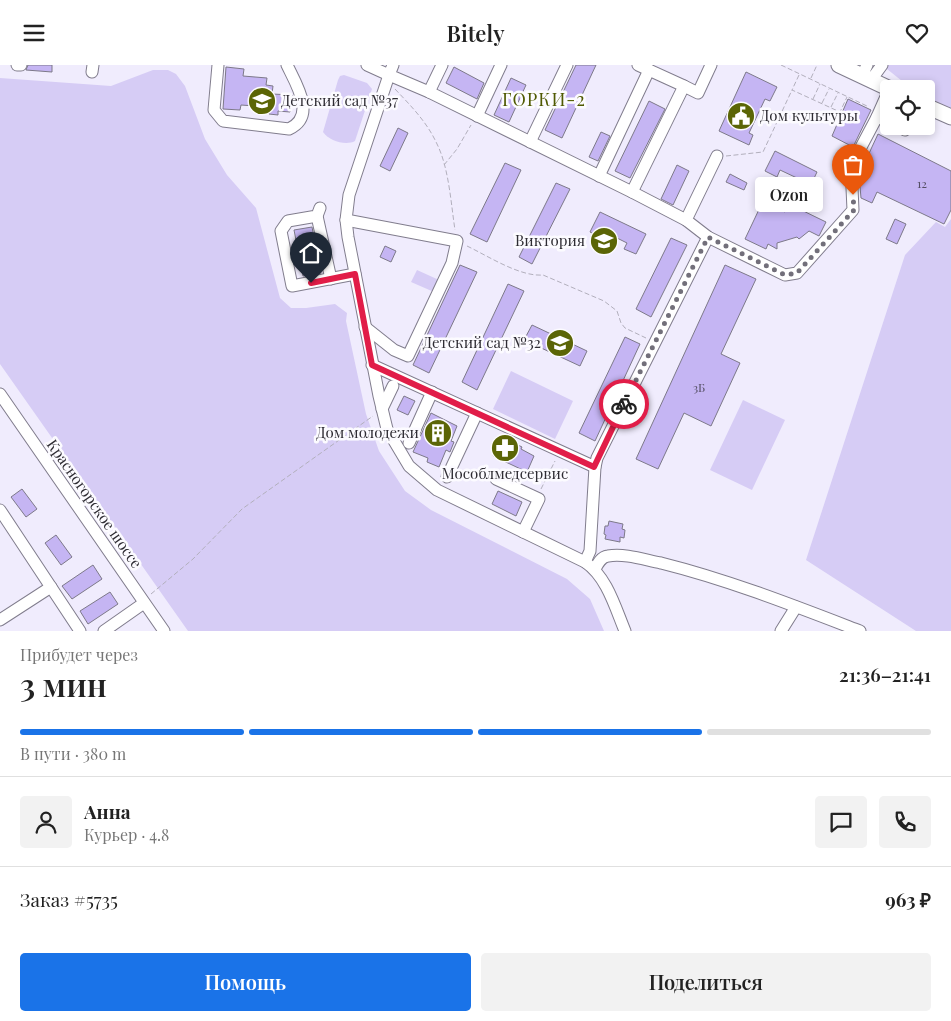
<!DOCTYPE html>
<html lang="ru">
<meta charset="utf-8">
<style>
body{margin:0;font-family:"Playfair Display",serif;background:#f2f2f2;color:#222;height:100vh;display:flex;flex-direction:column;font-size:19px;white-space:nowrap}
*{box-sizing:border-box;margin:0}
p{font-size:16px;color:#767676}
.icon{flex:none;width:28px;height:28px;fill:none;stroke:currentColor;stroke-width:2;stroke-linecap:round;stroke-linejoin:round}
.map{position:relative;height:566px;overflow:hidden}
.drawer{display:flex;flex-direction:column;background:#fff;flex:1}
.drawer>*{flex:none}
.fabs{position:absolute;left:880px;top:15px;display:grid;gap:10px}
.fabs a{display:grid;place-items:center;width:55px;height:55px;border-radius:5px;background:#fff;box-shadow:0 2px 8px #0003;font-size:25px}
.pin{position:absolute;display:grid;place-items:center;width:42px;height:42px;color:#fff;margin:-51px -21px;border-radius:50% 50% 50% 0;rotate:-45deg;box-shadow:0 0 5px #0007}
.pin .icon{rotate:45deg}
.courier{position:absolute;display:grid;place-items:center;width:50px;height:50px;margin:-25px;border:4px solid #e11d48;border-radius:50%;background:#fff;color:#222;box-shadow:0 1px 6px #0007}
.bubble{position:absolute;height:35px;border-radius:5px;background:#fff;box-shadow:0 2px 8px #0003;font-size:16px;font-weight:600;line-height:35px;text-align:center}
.headline em{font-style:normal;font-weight:600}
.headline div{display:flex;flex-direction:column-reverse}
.headline{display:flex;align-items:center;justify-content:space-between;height:85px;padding:0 20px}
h1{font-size:32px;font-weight:600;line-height:38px}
.bar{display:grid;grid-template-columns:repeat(4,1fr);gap:8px 5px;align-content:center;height:60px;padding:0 20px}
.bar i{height:6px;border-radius:4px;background:#e0e0e0}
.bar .current{background:#1a73e8}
.bar p{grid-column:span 4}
.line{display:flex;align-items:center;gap:12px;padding:0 20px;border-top:1px solid #e0e0e0}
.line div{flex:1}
.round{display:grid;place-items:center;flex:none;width:52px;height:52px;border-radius:5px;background:#f2f2f2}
.cta{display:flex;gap:10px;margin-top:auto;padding:10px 20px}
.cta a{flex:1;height:58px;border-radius:5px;background:#1a73e8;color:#fff;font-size:20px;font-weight:600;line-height:58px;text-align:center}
.cta a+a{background:#f2f2f2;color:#222}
header{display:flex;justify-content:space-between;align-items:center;height:65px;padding:0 20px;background:#fff;font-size:22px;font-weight:600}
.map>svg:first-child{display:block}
.green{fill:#d6ccf5}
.building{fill:#c5b5f3;stroke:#7d7989}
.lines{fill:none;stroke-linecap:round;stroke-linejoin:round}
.minor-casing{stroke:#817d8d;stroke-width:13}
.major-casing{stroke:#817d8d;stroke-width:17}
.path{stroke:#b2afbc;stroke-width:1;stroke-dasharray:5 2.5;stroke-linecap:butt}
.minor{stroke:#fff;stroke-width:11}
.major{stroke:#fff;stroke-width:15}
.done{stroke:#726f7a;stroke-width:5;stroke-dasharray:0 9}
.route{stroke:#e11d48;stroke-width:6}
.labels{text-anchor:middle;stroke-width:5;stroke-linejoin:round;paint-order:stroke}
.number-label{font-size:12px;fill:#544e63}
.poi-label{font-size:15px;fill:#2e2c33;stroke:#fcfbff;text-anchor:end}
.street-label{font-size:15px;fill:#2e2c33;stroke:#fcfbff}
.quarter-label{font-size:18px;letter-spacing:1px;fill:#505a03;stroke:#fcfbff}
</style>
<header><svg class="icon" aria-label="menu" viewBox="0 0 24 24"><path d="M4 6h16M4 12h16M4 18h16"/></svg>Bitely<svg class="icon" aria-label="heart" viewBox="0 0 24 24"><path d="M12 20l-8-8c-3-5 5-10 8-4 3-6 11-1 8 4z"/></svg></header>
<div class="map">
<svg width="951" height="566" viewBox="0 0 951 566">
<rect width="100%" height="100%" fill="#f0ecfd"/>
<!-- green -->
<g class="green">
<path d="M882 0H951V46L926 34V24H912Z"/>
<path d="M153 5H168L176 9 185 21 205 74 227 110 256 143 280 233 291 243H306L335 239 347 248 346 256 366 349 379 386 405 426 431 445 567 514 590 534 604 566H188L0 299V13L111 21Z"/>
<path d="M344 10 367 18 372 24 355 76C346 81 329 76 323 67L338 15 340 11Z"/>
<path d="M951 154V566H916L806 495 905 190 936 157 945 162Z"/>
<path d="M417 205 439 215 434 227 411 217Z"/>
<path d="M511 306 573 336 555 374 493 344Z"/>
<path d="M743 335 785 355 752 425 710 405Z"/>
</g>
<!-- building -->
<g class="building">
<path d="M28 0H52V7L26 5Z"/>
<path d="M576 0H596L562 73 545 65Z"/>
<path d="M226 2 244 4 243 11 267 13 266 20 273 21 272 29 292 30 290 47 278 46V50L269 49 270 45 255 44V41L241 40 240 45 223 44Z"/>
<path d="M454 2 484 18 477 34 446 18Z"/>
<path d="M746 7 777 22 770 36 765 34 749 68 753 70 749 80 719 66Z"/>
<path d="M511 13 526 20 509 57 494 50Z"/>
<path d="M848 34 871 45 853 82 832 71Z"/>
<path d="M649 36 665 44 630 113 615 106Z"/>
<path d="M398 63 408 68 390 106 380 101Z"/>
<path d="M601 67 610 71 598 96 589 92Z"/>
<path d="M878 69 951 106V145L944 159 877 127 872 138 861 133 859 110Z"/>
<path d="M775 86 817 107 808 126 794 120 797 113 780 105 777 112 765 106Z"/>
<path d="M505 98 521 105 487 177 470 169Z"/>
<path d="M677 100 689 106 673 140 661 134Z"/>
<path d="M730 109 747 118 744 125 726 117Z"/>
<path d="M556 118 570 124 532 199 519 192Z"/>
<path d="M763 136 785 147 789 139 826 157 819 171 809 166 799 174 797 172 777 178V184L768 179 766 184 745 174Z"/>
<path d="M600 147 646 169 636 189 624 184 627 178 603 166 600 172 590 167Z"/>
<path d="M895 154 906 159 897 179 886 174Z"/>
<path d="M312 162 321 208 303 211 294 165Z"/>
<path d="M671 173 687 180 651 252 636 244Z"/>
<path d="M385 181 396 186 391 197 380 192Z"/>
<path d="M460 200 477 207 429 308 413 300Z"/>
<path d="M725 200 756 214 721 289 740 298 711 361 684 348 658 404 636 394Z"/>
<path d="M508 219 524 226 477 325 462 317Z"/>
<path d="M532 260 587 286 580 301 524 275Z"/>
<path d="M625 272 640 279 595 376 579 368Z"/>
<path d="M404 331 415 336 408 350 397 345Z"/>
<path d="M431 348 457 361 451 376 454 377 450 387 446 385 439 402 427 397 428 393 413 387Z"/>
<path d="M502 372 522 382 521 384 534 391 527 407 493 391Z"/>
<path d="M22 424 37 444 26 452 11 432Z"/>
<path d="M498 426 522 437 516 451 492 439Z"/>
<path d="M609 456 623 459 622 464 625 465 624 473 620 472V477L605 474 606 470 604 469 605 461H608Z"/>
<path d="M56 470 72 492 61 500 45 478Z"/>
<path d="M93 500 102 514 72 534 62 521Z"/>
<path d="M110 527 118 539 88 559 80 546Z"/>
</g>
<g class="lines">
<defs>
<g id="minor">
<path d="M17 0H21"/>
<path d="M218 0 214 45 223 56 289 64C317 51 296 19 287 0"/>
<path d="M367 0 389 10 349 130 346 155 348 172 379 331 387 364 409 401 437 425 585 497C607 512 615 542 625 566"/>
<path d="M393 0 389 10 429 27 632 127 686 155 708 172 785 210 797 208 853 145 851 101 877 52"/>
<path d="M92 7 93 0"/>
<path d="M862 11 867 0"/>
<path d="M871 15 882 0"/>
<path d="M684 21 698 28 711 0"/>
<path d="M889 25 877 52 889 57"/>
<path d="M429 27 442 0"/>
<path d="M477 51 501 0"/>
<path d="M897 61 905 65 907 61"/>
<path d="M530 77 567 0"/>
<path d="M599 111 649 5"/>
<path d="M632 127 684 21 638 0"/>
<path d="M320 143 317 151 288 156 281 166 292 221 355 209"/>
<path d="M317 151 331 214"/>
<path d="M346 155 457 176 452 198 408 291 394 285 365 262"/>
<path d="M686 155 717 91"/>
<path d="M372 300 595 402"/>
<path d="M0 329 164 566"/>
<path d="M382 344 393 321"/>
<path d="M409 378 432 327"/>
<path d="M447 412 477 348"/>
<path d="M496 414 539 434 523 467"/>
<path d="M0 445 80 566"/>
<path d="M585 497 590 486 595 402 597 393 708 172"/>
<path d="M595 504C598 498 601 492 608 491 625 488 645 495 661 498 729 515 795 541 860 566"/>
<path d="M0 555 51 522"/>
<path d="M104 566 144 538"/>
<path d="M781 566 796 542"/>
</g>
<g id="major">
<path d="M839 0 890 24"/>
<path d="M926 41 951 52"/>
</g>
</defs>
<!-- minor casing -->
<use href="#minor" class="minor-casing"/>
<!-- major casing -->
<use href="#major" class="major-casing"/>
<!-- path -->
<g class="path">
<path d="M781 0 869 42"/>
<path d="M799 10 792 25 840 47 847 32"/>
<path d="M811 13 817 0"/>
<path d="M395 24C411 41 427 57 437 79 449 103 451 139 455 165"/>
<path d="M813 34 820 19"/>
<path d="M822 38 829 24"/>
<path d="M831 42 838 28"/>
<path d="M726 91 763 87 792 25"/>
<path d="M444 100 457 84 471 60"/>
<path d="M467 181C488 191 520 212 543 210L604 236 617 246 621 258 625 263 646 273"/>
<path d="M541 424 555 396"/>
<path d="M151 529 193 494 242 444 373 351"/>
</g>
<!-- minor -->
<use href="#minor" class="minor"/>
<!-- major -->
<use href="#major" class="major"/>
</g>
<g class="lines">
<!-- done -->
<path class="done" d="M624 339 708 172 785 210 797 208 854 145 853 130"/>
<!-- route -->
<path class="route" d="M311 218 355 209 372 300 594 402 624 339"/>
</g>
<!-- icons -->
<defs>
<symbol id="school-disc" viewBox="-11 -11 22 22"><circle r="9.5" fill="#5b6506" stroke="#fcfbff"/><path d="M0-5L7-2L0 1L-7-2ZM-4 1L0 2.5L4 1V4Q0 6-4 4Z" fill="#fff"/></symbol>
<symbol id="civic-disc" viewBox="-11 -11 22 22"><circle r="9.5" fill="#5b6506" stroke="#fcfbff"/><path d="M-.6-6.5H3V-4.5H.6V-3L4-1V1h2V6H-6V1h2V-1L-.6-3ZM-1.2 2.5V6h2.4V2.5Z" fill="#fff"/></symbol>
<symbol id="building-disc" viewBox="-11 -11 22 22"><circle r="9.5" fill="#5b6506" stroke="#fcfbff"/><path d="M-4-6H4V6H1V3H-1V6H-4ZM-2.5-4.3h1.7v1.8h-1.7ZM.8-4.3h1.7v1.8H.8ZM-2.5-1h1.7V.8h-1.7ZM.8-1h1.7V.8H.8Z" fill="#fff"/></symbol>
<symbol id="pharmacy-disc" viewBox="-11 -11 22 22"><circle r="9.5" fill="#5b6506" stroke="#fcfbff"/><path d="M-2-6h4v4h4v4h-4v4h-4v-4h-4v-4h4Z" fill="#fff"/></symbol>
</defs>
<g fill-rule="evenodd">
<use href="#school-disc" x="246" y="20" width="32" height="32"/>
<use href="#civic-disc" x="725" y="35" width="32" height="32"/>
<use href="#school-disc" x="588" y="160" width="32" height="32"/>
<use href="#school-disc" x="544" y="262" width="32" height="32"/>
<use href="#building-disc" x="422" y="352" width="32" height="32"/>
<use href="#pharmacy-disc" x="489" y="367" width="32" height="32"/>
</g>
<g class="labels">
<!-- number labels -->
<g class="number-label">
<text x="922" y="123">12</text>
<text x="699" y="327">3Б</text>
</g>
<!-- poi labels -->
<g class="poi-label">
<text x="281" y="41" text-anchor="start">Детский сад №37</text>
<text x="760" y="56" text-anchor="start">Дом культуры</text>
<text x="585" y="181">Виктория</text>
<text x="541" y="283">Детский сад №32</text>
<text x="419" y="373">Дом молодежи</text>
<text x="505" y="414" text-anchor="middle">Мособлмедсервис</text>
</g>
<!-- street labels -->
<g class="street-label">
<text transform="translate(94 439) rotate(55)" y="5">Красногорское шоссе</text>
</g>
<!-- quarter labels -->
<g class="quarter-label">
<text x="544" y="41">ГОРКИ-2</text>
</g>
</g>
</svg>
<div class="fabs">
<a><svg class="icon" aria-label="locate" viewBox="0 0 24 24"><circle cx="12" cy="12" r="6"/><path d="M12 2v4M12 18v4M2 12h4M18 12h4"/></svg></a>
</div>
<div class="pin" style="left:853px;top:130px;background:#ea580c"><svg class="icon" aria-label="bag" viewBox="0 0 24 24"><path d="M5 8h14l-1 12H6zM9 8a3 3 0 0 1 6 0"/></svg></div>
<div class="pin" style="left:311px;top:218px;background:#1f2937"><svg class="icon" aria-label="home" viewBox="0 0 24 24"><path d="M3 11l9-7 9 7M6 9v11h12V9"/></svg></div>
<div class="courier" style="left:624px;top:339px"><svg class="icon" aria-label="bike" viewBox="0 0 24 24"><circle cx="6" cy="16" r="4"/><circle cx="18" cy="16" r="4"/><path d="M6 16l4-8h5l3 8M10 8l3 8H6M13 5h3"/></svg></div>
<div class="bubble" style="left:755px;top:112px;width:68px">Ozon</div>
</div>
<section class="drawer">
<div class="headline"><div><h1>3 мин</h1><p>Прибудет через</p></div><em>21:36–21:41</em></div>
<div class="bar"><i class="current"></i><i class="current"></i><i class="current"></i><i></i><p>В пути · 380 m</p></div>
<div class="line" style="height:90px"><a class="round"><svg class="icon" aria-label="person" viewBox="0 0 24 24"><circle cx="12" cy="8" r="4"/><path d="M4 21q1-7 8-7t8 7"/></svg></a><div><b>Анна</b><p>Курьер · 4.8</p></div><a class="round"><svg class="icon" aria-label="chat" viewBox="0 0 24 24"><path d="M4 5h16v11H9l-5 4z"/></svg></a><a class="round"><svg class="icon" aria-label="phone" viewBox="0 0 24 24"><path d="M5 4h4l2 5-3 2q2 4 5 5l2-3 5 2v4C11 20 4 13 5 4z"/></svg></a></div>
<div class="line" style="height:65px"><div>Заказ #5735</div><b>963 ₽</b></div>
<div class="cta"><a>Помощь</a><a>Поделиться</a></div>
</section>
